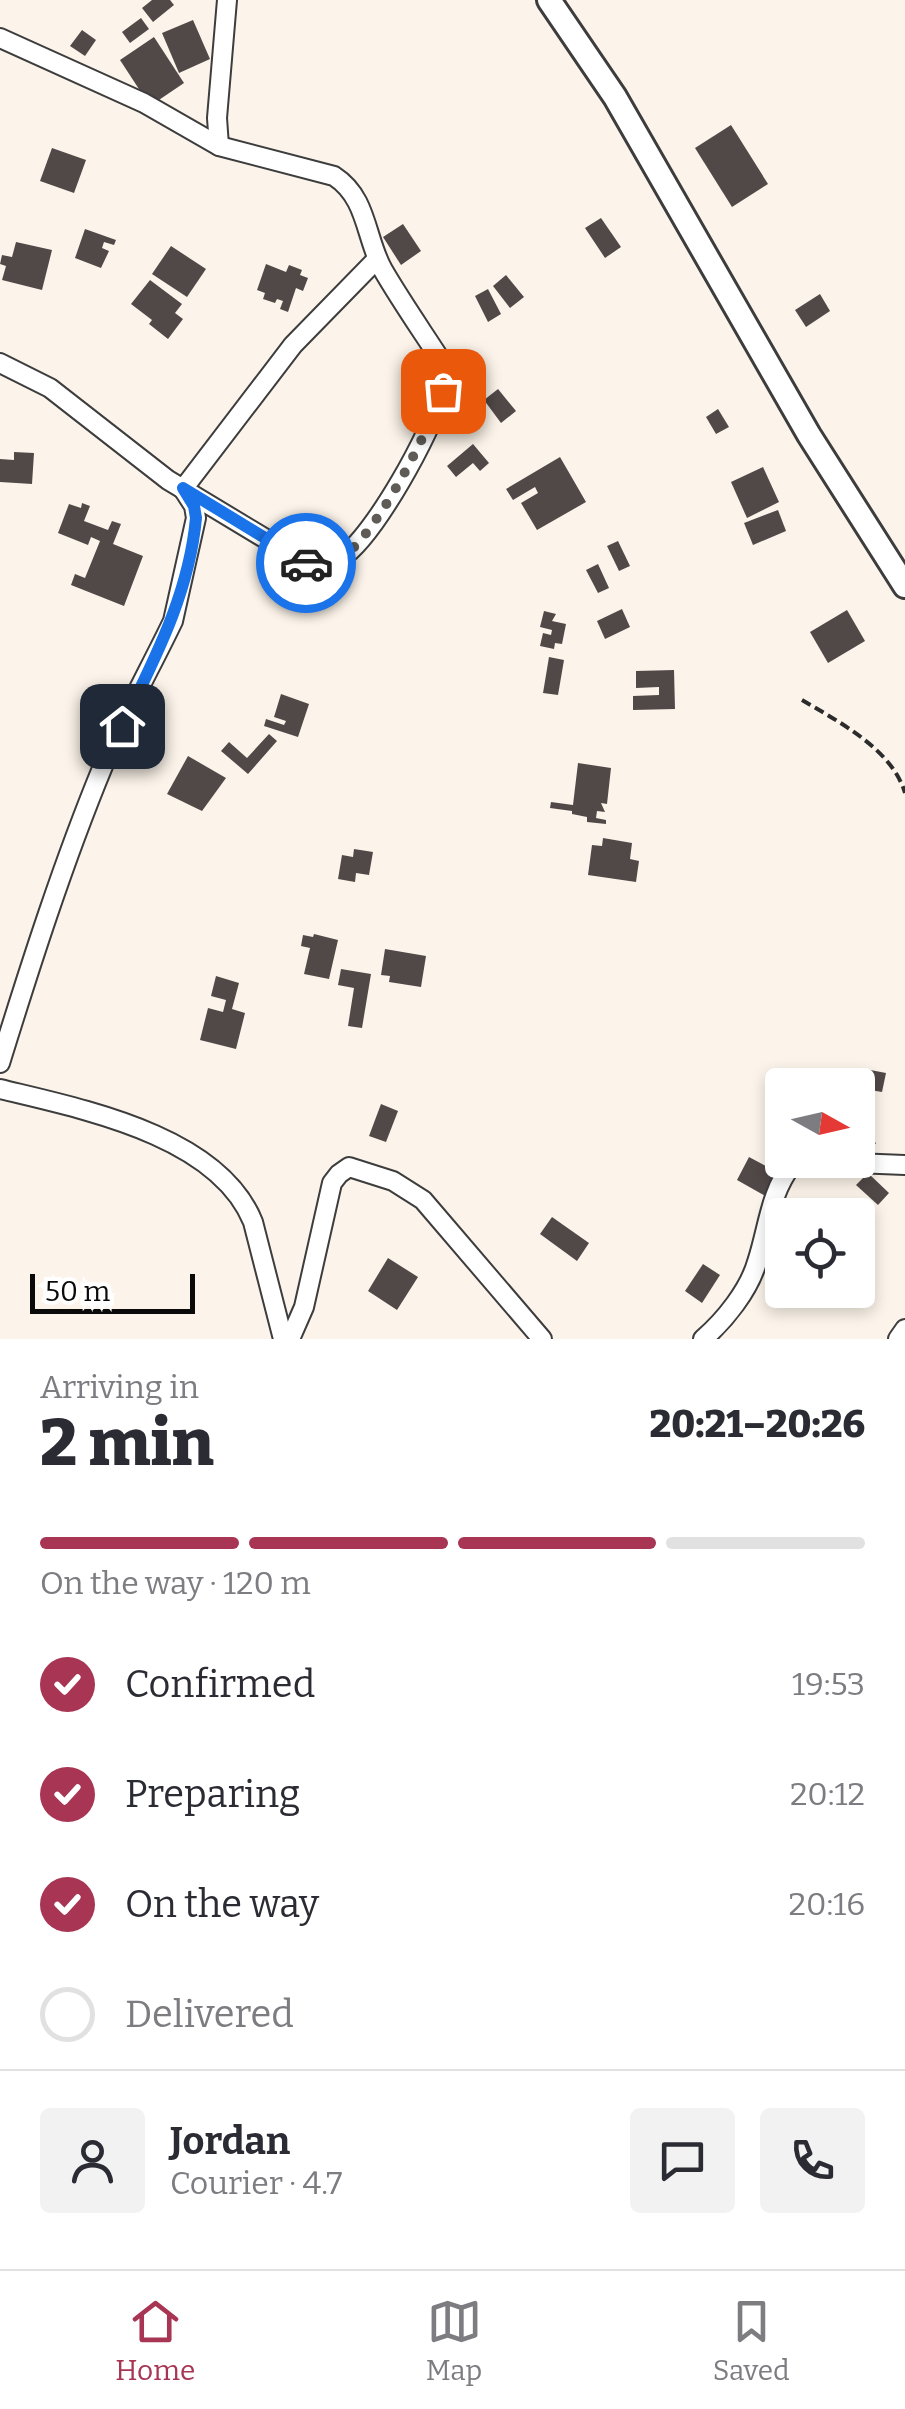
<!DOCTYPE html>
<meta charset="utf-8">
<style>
body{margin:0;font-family:Bitter,serif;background:#f2f2f3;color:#2b2b33;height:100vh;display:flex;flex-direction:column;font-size:38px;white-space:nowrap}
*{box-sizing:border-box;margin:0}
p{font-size:32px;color:#7c7c81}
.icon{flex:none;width:55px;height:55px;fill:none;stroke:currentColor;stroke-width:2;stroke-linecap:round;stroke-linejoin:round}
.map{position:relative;height:1339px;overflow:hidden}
.details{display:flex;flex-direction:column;background:#fff;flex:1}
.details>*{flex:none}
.needle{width:65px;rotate:98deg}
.fabs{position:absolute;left:765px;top:1068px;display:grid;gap:20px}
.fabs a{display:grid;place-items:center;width:110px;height:110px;border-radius:10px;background:#fff;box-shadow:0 5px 15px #0003;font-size:50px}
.scale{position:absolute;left:30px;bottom:25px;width:165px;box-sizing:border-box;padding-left:10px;border:5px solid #0a0a0a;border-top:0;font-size:28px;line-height:35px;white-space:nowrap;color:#0a0a0a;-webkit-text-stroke:8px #fff;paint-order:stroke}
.pin{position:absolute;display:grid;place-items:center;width:85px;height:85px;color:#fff;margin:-42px;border-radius:20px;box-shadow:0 5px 15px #0006}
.courier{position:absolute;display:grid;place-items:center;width:100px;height:100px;margin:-50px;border:8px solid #1a73e8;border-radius:50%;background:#fff;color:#222;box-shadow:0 2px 12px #0007}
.summary em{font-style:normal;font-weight:800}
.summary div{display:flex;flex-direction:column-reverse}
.summary{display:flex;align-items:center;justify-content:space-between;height:170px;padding:0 40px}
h1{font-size:65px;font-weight:800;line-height:75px}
.bar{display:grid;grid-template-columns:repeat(4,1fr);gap:15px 10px;align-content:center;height:120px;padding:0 40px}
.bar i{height:12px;border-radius:8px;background:#e1e1e2}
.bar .on{background:#a73553}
.bar p{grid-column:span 4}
.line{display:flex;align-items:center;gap:25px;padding:0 40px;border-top:2px solid #e1e1e2}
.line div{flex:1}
.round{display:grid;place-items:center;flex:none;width:105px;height:105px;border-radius:10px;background:#f2f2f3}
ol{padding:0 40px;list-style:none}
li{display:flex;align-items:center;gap:30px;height:110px}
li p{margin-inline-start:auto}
li .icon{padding:10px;border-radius:50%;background:#a73553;color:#fff;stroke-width:4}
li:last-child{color:#7c7c81}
li i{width:55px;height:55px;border:5px solid #e1e1e2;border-radius:50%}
.tab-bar{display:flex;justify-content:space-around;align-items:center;height:140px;border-top:2px solid #e1e1e2;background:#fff;font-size:28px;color:#7c7c81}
.tab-bar a{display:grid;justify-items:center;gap:5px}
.tab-bar .on{color:#a73553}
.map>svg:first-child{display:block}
.building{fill:#514948}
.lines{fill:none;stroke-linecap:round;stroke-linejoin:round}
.minor-casing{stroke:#3d3d3d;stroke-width:22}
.tertiary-casing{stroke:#3d3d3d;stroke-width:28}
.path{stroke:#2c2c2c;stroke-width:4;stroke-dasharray:10 5;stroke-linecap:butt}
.minor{stroke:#fff;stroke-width:18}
.tertiary{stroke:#fff;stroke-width:22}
.done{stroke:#5f5c58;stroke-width:10;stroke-dasharray:0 18}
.route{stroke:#1a73e8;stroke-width:12}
</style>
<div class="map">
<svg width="905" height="1339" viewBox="0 0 905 1339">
<rect width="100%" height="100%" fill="#fcf4ea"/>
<!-- building -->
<g class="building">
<path d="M152 0H170L174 5 153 22 142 8Z"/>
<path d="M141 18 149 29 130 43 122 32Z"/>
<path d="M193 20 210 59 179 73 162 33Z"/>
<path d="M82 30 96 40 85 56 70 46Z"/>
<path d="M154 37 184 83 150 106 120 60Z"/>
<path d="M731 125 768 184 732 207 695 148Z"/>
<path d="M52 148 86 160 74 193 40 181Z"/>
<path d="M601 218 621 247 605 258 585 228Z"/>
<path d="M403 224 421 251 401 265 383 237Z"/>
<path d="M85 229 116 240 114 245 104 242 102 248 109 251 101 268 75 258Z"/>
<path d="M16 242 52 250 42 290 2 280 6 266 0 264 2 255 12 257Z"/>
<path d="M171 246 206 269 187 297 152 274Z"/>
<path d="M266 264 286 272 289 265 302 270 300 275 308 278 303 291 296 288 288 312 280 309 283 301 277 299 275 303 263 299 265 293 257 290Z"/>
<path d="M506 275 524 297 510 308 493 286Z"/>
<path d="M150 280 182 304 175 313 183 319 168 339 149 324 152 320 131 304Z"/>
<path d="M488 289 501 314 488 322 475 296Z"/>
<path d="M820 294 830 311 806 327 795 310Z"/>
<path d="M498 389 516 411 501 423 484 400Z"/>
<path d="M718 409 729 427 716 434 706 417Z"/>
<path d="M473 444 489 463 480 471 473 463 456 477 447 466Z"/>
<path d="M14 452 34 453 32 484 0 482V459L14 460Z"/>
<path d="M560 457 586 502 537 530 521 503 538 493 535 487 513 500 506 489Z"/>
<path d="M763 467 779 502 747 518 731 482Z"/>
<path d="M82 503 90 506 84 521 108 530 112 521 121 524 113 544 143 556 124 606 71 585 75 574 85 578 100 541 91 537 88 545 58 533 69 504 81 508Z"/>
<path d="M778 510 786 531 753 545 744 523Z"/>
<path d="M618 541 630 566 619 571 607 546Z"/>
<path d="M598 564 609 588 598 593 586 570Z"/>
<path d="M622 609 630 627 605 639 597 621Z"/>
<path d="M847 610 865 641 828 663 810 632Z"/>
<path d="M544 611 556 614 552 621 566 624 562 644 555 643 554 649 540 646 543 633 551 635 552 630 540 627Z"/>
<path d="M549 657 564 660 558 695 543 693Z"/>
<path d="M674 670 675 709 633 710V696L659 695V687L636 688V671Z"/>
<path d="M281 694 309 704 298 737 264 726 266 719 284 725 286 721 274 717Z"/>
<path d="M269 734 277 741 248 774 221 751 229 742 247 758Z"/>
<path d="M188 756 226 778 202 811 167 794Z"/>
<path d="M578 763 611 768 607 804 601 803 605 812 597 811 596 818 606 820V824L587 822V817L572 814V811L550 808 551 802 573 805Z"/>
<path d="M603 838 632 843 630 859 639 861 636 882 588 875 592 845 602 846Z"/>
<path d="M354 849 373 852 369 875 356 873 355 882 338 879 342 855 353 857Z"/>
<path d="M314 934 338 940 329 979 304 974 310 948 301 946 303 935 313 937Z"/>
<path d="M385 949 426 956 421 987 389 982 390 976 381 975Z"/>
<path d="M341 969 371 974 362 1028 348 1026 354 988 338 985Z"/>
<path d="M216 976 239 983 232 1009 245 1013 236 1049 200 1040 208 1008 223 1012 226 1000 211 996Z"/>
<path d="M860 1068 886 1073 882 1092 858 1088Z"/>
<path d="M381 1104 398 1111 386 1142 369 1136Z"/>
<path d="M858 1129 876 1143 863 1161 858 1157Z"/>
<path d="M749 1157 781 1174 769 1198 737 1180Z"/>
<path d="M868 1173 889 1193 878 1205 856 1185Z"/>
<path d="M552 1217 589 1243 577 1261 540 1234Z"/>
<path d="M388 1258 418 1277 397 1310 368 1291Z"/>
<path d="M703 1264 720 1275 702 1303 685 1291Z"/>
</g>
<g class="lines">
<defs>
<g id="minor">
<path d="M0 38 144 103 219 146 334 176C368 198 365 238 383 270 401 301 422 331 442 362 444 373 445 382 442 393 432 431 374 537 341 558 329 566 318 564 304 562L168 480 50 388 0 363"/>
<path d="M219 146 217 118 227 0"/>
<path d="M0 1063C31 963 63 863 103 766 123 716 150 669 173 621L196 518 194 506 183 489 293 345 377 259"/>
<path d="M0 1089C82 1109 218 1135 253 1222L283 1339"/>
<path d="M290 1339 304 1307 332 1183 339 1174 349 1167 393 1181 423 1200 542 1339"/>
<path d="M703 1339C725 1320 749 1290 757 1262 768 1229 770 1192 792 1165L805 1161 905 1165"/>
<path d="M898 1339 905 1329"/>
</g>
<path id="tertiary" d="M549 0 615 97 809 435 905 586"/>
</defs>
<!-- minor casing -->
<use href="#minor" class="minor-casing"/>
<!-- tertiary casing -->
<use href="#tertiary" class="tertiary-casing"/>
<!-- path -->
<path class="path" d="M802 700C839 722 892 749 905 793"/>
<!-- minor -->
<use href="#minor" class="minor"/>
<!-- tertiary -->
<use href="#tertiary" class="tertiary"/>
</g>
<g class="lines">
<!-- done -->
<path class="done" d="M306 563C313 564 322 566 329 564 369 555 429 429 443 391"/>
<!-- route -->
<path class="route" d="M122 726C155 658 189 594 196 518L194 506 183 488 306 563"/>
</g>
</svg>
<div class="fabs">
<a><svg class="needle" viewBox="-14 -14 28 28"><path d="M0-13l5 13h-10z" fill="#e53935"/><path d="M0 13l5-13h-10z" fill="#7c7c81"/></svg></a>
<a><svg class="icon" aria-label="locate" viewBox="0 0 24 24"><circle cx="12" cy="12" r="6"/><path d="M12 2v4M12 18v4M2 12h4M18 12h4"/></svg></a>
</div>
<div class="scale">50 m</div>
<div class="pin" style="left:443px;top:391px;background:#ea580c"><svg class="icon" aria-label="bag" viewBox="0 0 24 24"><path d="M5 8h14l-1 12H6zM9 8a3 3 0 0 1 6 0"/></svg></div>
<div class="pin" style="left:122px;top:726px;background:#1f2937"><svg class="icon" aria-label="home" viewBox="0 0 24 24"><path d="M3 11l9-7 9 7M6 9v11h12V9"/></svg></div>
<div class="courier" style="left:306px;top:563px"><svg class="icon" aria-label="car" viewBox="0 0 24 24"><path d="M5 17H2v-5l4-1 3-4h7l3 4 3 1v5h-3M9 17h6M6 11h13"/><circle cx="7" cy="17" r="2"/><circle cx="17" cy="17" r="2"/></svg></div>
</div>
<section class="details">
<div class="summary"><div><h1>2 min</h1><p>Arriving in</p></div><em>20:21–20:26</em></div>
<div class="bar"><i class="on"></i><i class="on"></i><i class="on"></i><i></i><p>On the way · 120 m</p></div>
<ol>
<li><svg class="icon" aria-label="check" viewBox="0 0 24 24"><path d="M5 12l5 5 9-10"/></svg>Confirmed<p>19:53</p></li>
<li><svg class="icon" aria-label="check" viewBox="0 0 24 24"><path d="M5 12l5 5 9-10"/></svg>Preparing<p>20:12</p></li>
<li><svg class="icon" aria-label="check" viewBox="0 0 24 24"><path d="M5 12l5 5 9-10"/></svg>On the way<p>20:16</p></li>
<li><i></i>Delivered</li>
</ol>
<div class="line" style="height:180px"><a class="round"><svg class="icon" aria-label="person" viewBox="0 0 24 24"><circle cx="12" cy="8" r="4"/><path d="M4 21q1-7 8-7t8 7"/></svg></a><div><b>Jordan</b><p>Courier · 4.7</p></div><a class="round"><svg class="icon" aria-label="chat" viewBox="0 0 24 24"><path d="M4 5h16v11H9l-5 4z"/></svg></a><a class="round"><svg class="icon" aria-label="phone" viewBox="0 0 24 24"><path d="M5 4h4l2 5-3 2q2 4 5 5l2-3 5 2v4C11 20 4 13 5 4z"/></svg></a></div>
</section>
<nav class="tab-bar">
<a class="on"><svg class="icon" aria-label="home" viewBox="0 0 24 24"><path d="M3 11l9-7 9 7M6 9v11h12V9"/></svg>Home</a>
<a><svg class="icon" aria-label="map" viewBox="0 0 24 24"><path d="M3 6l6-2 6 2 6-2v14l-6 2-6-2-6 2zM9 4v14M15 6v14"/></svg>Map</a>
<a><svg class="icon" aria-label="saved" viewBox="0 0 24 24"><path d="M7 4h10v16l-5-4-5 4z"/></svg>Saved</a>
</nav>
